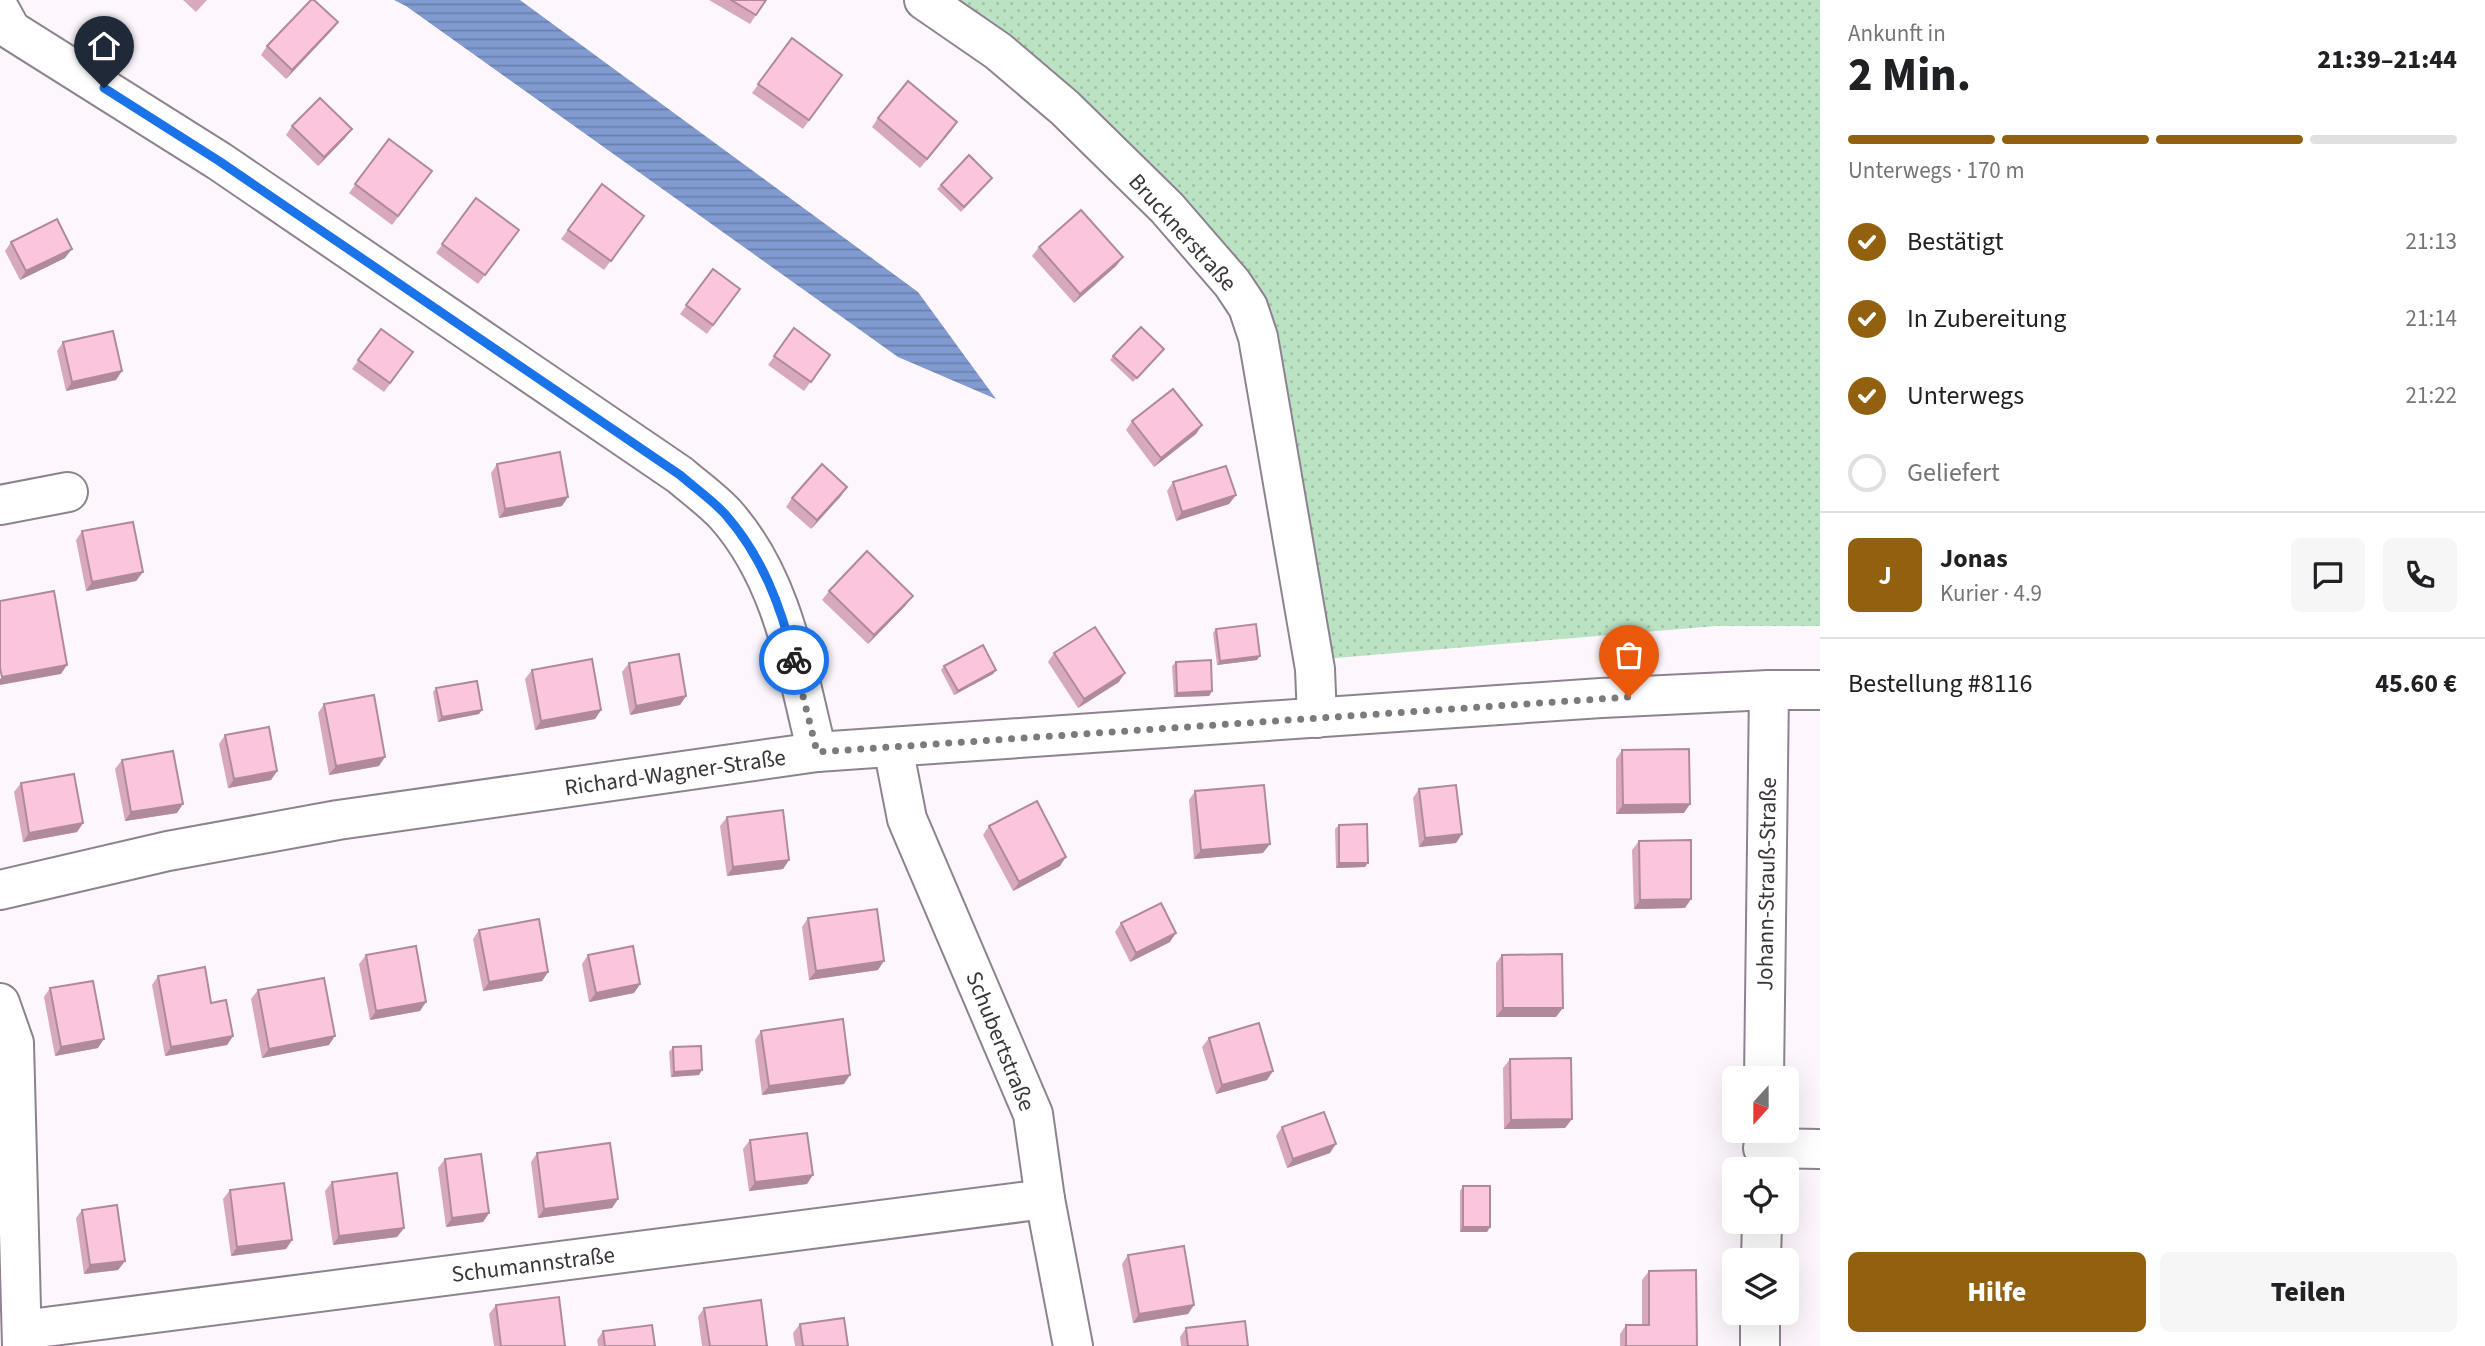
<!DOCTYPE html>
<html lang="de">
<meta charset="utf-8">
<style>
body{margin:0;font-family:"Source Sans 3",sans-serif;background:#f6f6f6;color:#202124;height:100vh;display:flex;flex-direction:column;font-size:26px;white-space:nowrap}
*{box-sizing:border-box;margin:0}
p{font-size:23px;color:#757577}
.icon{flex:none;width:38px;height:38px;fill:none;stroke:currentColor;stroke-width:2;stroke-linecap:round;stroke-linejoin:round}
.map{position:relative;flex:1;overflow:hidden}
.side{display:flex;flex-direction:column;background:#fff;width:665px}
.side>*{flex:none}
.needle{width:46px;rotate:201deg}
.fabs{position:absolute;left:1722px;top:1066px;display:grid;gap:14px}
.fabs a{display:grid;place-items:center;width:77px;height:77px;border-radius:10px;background:#fff;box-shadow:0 7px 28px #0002;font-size:35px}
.pin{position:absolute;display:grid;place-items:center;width:60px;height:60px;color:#fff;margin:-72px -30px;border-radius:50% 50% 50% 0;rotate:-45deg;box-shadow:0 0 7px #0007}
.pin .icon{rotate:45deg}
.courier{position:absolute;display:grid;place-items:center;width:70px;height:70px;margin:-35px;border:5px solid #1a73e8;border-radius:50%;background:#fff;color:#222;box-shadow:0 2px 9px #0007}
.headline em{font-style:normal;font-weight:800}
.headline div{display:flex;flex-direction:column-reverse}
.headline{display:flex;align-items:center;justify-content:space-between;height:119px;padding:0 28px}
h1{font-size:46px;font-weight:800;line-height:52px}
.bar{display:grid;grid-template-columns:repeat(4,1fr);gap:10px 7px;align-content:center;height:84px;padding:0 28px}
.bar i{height:9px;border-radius:5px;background:#e0e0e0}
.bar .active{background:#926110}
.bar p{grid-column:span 4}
.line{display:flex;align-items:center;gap:18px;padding:0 28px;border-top:2px solid #e0e0e0}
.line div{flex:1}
.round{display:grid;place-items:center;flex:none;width:74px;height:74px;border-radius:10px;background:#f6f6f6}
ol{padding:0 28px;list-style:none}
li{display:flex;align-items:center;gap:21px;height:77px}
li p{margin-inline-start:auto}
li .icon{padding:7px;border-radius:50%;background:#926110;color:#fff;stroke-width:4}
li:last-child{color:#757577}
li i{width:38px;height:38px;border:4px solid #e0e0e0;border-radius:50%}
.button{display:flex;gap:14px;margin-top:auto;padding:14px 28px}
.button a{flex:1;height:80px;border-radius:10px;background:#926110;color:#fff;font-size:28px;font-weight:800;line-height:80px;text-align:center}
.button a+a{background:#f6f6f6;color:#202124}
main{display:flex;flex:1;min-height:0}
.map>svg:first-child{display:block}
.grass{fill:url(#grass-dots)}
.water{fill:url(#water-rules)}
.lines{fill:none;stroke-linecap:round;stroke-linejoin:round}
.minor-casing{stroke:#8f8290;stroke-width:42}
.minor{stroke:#fff;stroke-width:38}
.wall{fill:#d8a9be}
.shaded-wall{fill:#b08a9b}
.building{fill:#fbc5dd;stroke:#b08a9b;stroke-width:2}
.done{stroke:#7e797e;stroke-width:7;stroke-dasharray:0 12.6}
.route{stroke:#1a73e8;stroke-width:9}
.labels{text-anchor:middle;stroke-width:6;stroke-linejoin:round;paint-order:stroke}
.street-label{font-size:23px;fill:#3a353a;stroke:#fff}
</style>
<main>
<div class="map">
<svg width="1820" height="1346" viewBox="0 0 1820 1346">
<defs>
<pattern id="grass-dots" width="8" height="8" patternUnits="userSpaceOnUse" patternTransform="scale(1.75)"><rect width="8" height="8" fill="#bbe3c3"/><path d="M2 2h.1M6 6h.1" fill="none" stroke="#a2c3a8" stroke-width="1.8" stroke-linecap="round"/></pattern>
<pattern id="water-rules" width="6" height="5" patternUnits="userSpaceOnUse" patternTransform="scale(1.75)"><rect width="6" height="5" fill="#819bd1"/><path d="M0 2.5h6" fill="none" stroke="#6b7fab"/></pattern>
</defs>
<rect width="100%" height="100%" fill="#fdf7fd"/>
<!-- grass -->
<path class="grass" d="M944 0H1820V626H1716L1324 659 1271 309 1092 106Z"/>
<!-- water -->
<path class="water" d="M394 0H520L918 292 996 399 898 357 406 6Z"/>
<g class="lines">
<defs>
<g id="minor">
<path d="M924 0 998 51 1065 108 1167 208 1232 283 1248 307 1258 337 1315 669 1317 718"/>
<path d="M0 10 11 30 219 161 680 475C695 488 712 500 725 514 784 580 796 669 817 752"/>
<path d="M0 505 68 492"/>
<path d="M893 747 907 819 1033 1114 1045 1199 1073 1346"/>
<path d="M0 890 168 851 338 820 817 752 1601 698 1769 690H1820"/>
<path d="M0 1003 14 1043 22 1346"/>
<path d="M1764 1078 1769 690"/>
<path d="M1763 1148 1820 1149"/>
<path d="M1761 1260 1762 1222"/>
<path d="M22 1330 1045 1199"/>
<path d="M1760 1346V1312"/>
</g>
</defs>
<!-- minor casing -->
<use href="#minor" class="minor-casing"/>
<!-- minor -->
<use href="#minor" class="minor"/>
</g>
<!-- wall -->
<g class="wall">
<path d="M183 0H207L196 12Z"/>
<path d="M709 0H766L750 24Z"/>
<path d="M338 22 331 31 286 79 261 55 267 46Z"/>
<path d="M792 38 842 75 803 129 752 93Z"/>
<path d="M878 118 957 122 920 168 872 127Z"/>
<path d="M292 126 345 138 318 166 286 135Z"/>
<path d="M389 139 432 171 392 225 349 193Z"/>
<path d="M989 182 961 212 937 189 941 185Z"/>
<path d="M602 184 644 216 604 270 561 239Z"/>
<path d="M476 198 519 230 478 284 436 253Z"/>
<path d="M11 242 65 258 20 280 5 251Z"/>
<path d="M1039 247 1123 257 1116 266 1074 303 1032 256Z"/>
<path d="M713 269 740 289 707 334 680 314Z"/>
<path d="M794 328 830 355 804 391 768 365Z"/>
<path d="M381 329 413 352 384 392 352 369Z"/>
<path d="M63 342 116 380 66 391 57 351Z"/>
<path d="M1164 349 1133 382 1110 360 1113 356Z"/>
<path d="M1132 421 1202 425 1196 434 1154 467 1126 430Z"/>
<path d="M497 464 562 506 499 518 491 473Z"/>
<path d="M1173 482 1236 495 1229 504 1176 521 1167 491Z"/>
<path d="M847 487 841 496 811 529 786 507 792 498Z"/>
<path d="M82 531 143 572 136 581 86 591 76 540Z"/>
<path d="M829 591 906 605 868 644 822 600Z"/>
<path d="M1216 629 1257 660 1217 665 1213 633Z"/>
<path d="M1054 653 1119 682 1078 708 1048 662Z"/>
<path d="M1176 662 1212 691 1209 696 1174 697 1172 666Z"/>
<path d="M629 663 686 696 680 705 630 715 622 672Z"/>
<path d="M944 666 996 670 993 674 954 695 941 670Z"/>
<path d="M532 670 601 710 595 719 535 730 525 679Z"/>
<path d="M436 688 479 714 438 722 433 692Z"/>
<path d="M324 704 379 766 329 775 318 713Z"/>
<path d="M225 735 277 771 271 780 228 788 219 744Z"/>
<path d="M1622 750 1684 813 1616 814V759Z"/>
<path d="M122 760 177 813 125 821 115 769Z"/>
<path d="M21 783 83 823 77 832 23 842 14 792Z"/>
<path d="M1419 789 1462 834 1456 843 1419 847 1413 798Z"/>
<path d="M1195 791 1263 853 1194 859 1189 800Z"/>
<path d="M727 817 789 860 783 869 727 876 720 826Z"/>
<path d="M1339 825 1365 867 1336 868 1335 829Z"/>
<path d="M989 826 1060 866 1013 891 983 835Z"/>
<path d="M1639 841 1685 908 1634 909 1632 850Z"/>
<path d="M808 918 878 970 809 980 802 927Z"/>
<path d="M1121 923 1170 942 1130 962 1115 932Z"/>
<path d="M479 930 548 972 542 981 483 991 473 939Z"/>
<path d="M366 955 420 1011 370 1020 359 964Z"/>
<path d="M588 955 640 984 634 993 589 1002 582 964Z"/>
<path d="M1502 955 1556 1017H1496V963Z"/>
<path d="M158 976 233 1036 227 1045 165 1056 152 985Z"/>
<path d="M50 988 98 1048 55 1056 44 997Z"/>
<path d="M258 990 329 1045 262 1058 251 999Z"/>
<path d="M761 1031 844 1084 762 1095 755 1040Z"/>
<path d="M1209 1038 1273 1071 1267 1080 1216 1094 1202 1047Z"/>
<path d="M673 1047 699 1075 671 1077 669 1052Z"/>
<path d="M1510 1059 1572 1119 1565 1128 1504 1129 1503 1068Z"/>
<path d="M1282 1127 1330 1153 1287 1168 1276 1136Z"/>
<path d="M750 1140 807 1184 749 1191 743 1149Z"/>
<path d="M537 1153 618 1199 612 1208 538 1218 531 1162Z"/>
<path d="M445 1159 489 1213 483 1222 446 1227 438 1168Z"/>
<path d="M332 1182 404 1228 397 1237 333 1245 325 1191Z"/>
<path d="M1463 1186 1490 1227 1487 1232H1460V1191Z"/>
<path d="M230 1190 292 1240 286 1249 231 1256 223 1199Z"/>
<path d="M82 1210 125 1261 118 1270 84 1274 76 1218Z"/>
<path d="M1128 1255 1194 1305 1188 1314 1133 1323 1122 1264Z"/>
<path d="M1649 1271 1697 1346H1620V1334L1626 1325H1642V1280Z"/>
<path d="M496 1305 565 1346H494L489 1314Z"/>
<path d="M704 1308 767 1346H702L698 1317Z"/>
<path d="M800 1324 848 1346H795L793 1333Z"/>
<path d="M1186 1328 1248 1346H1181L1180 1337Z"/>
<path d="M603 1331 655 1346H598L597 1340Z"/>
</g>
<!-- shaded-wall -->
<g class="shaded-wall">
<path d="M338 22 331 31 286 79 292 70Z"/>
<path d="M957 122 951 131 920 168 927 159Z"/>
<path d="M352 129 345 138 318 166 324 157Z"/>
<path d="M72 249 65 258 20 280 26 271Z"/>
<path d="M1123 257 1116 266 1074 303 1080 294Z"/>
<path d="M122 371 116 380 66 391 72 382Z"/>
<path d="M1202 425 1196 434 1154 467 1161 458Z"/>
<path d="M847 487 841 496 811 529 817 520Z"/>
<path d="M1236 495 1229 504 1176 521 1182 512Z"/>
<path d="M568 497 562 506 499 518 505 509Z"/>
<path d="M143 572 136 581 86 591 92 582Z"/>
<path d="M913 596 906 605 868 644 874 635Z"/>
<path d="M1260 656 1257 660 1217 665 1220 661Z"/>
<path d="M67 665 61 674 0 685V679L2 677Z"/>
<path d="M996 670 993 674 954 695 958 691Z"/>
<path d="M1125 673 1119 682 1078 708 1084 699Z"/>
<path d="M1212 691 1209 696 1174 697 1177 693Z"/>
<path d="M686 696 680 705 630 715 636 706Z"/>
<path d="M482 710 479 714 438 722 442 717Z"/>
<path d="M601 710 595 719 535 730 541 721Z"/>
<path d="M385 757 379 766 329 775 336 766Z"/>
<path d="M277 771 271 780 228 788 234 779Z"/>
<path d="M183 804 177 813 125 821 131 812Z"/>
<path d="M1690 804 1684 813 1616 814 1623 805Z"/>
<path d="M83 823 77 832 23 842 29 833Z"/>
<path d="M1462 834 1456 843 1419 847 1425 838Z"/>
<path d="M1270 844 1263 853 1194 859 1201 850Z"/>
<path d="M1066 857 1060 866 1013 891 1019 882Z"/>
<path d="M789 860 783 869 727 876 733 867Z"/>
<path d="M1339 863H1368L1365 867 1336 868Z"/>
<path d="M1691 899 1685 908 1634 909 1640 900Z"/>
<path d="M1176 933 1170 942 1130 962 1136 953Z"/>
<path d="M884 961 878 970 809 980 816 971Z"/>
<path d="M548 972 542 981 483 991 489 982Z"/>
<path d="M640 984 634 993 589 1002 596 993Z"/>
<path d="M426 1002 420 1011 370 1020 376 1011Z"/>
<path d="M1503 1008H1563L1556 1017H1496Z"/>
<path d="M233 1036 227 1045 165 1056 171 1047Z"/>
<path d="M335 1036 329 1045 262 1058 269 1049Z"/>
<path d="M104 1039 98 1048 55 1056 61 1047Z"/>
<path d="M702 1070 699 1075 671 1077 674 1072Z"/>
<path d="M1273 1071 1267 1080 1216 1094 1222 1085Z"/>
<path d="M850 1075 844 1084 762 1095 769 1086Z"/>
<path d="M1572 1119 1565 1128 1504 1129 1511 1120Z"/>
<path d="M1336 1144 1330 1153 1287 1168 1293 1159Z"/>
<path d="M813 1175 807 1184 749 1191 755 1182Z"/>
<path d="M618 1199 612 1208 538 1218 544 1209Z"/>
<path d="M489 1213 483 1222 446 1227 452 1218Z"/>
<path d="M1463 1227H1490L1487 1232H1460Z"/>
<path d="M404 1228 397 1237 333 1245 339 1236Z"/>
<path d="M292 1240 286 1249 231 1256 237 1247Z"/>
<path d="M125 1261 118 1270 84 1274 90 1265Z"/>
<path d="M1194 1305 1188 1314 1133 1323 1139 1314Z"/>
</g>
<!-- building -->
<g class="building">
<path d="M311 0H314L338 22 292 70 267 46Z"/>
<path d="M731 0H766L756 15Z"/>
<path d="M792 38 842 75 809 120 758 84Z"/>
<path d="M908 81 957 122 927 159 878 118Z"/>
<path d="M320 98 352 129 324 157 292 126Z"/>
<path d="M389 139 432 171 398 216 355 184Z"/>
<path d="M969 155 992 178 964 207 941 185Z"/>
<path d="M602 184 644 216 611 261 568 230Z"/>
<path d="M476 198 519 230 485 275 442 244Z"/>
<path d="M1081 210 1123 257 1080 294 1039 247Z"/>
<path d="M57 219 72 249 26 271 11 242Z"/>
<path d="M713 269 740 289 713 325 686 305Z"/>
<path d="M1141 327 1164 349 1137 378 1113 356Z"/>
<path d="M794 328 830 355 811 382 774 356Z"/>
<path d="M381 329 413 352 390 383 358 360Z"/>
<path d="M113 331 122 371 72 382 63 342Z"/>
<path d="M1173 389 1202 425 1161 458 1132 421Z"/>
<path d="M560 452 568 497 505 509 497 464Z"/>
<path d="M822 464 847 487 817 520 792 498Z"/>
<path d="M1226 466 1236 495 1182 512 1173 482Z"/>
<path d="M133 522 143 572 92 582 82 531Z"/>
<path d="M867 551 913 596 874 635 829 591Z"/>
<path d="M54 591 67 665 2 677 0 668V601Z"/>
<path d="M1256 624 1260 656 1220 661 1216 629Z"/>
<path d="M1095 627 1125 673 1084 699 1054 653Z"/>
<path d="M983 645 996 670 958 691 944 666Z"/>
<path d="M679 654 686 696 636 706 629 663Z"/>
<path d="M592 659 601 710 541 721 532 670Z"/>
<path d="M1211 660 1212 691 1177 693 1176 662Z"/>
<path d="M477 681 482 710 442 717 436 688Z"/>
<path d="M374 695 385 757 336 766 324 704Z"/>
<path d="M269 727 277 771 234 779 225 735Z"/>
<path d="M1689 749 1690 804 1623 805 1622 750Z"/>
<path d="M173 751 183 804 131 812 122 760Z"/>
<path d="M74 774 83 823 29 833 21 783Z"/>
<path d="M1264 785 1270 844 1201 850 1195 791Z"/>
<path d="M1456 785 1462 834 1425 838 1419 789Z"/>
<path d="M1037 801 1066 857 1019 882 989 826Z"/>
<path d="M783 810 789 860 733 867 727 817Z"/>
<path d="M1367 824 1368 863H1339V825Z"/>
<path d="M1691 840V899L1640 900 1639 841Z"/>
<path d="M1161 903 1176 933 1136 953 1121 923Z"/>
<path d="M877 909 884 961 816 971 808 918Z"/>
<path d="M539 919 548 972 489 982 479 930Z"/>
<path d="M416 946 426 1002 376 1011 366 955Z"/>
<path d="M633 946 640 984 596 993 588 955Z"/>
<path d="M1562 954 1563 1008H1503L1502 955Z"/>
<path d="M205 967 211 1003 226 1000 233 1036 171 1047 158 976Z"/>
<path d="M324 978 335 1036 269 1049 258 990Z"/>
<path d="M93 981 104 1039 61 1047 50 988Z"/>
<path d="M843 1019 850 1075 769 1086 761 1031Z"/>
<path d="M1259 1023 1273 1071 1222 1085 1209 1038Z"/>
<path d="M701 1046 702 1070 674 1072 673 1047Z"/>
<path d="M1571 1058 1572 1119 1511 1120 1510 1059Z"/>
<path d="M1324 1112 1336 1144 1293 1159 1282 1127Z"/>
<path d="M807 1133 813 1175 755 1182 750 1140Z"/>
<path d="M610 1143 618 1199 544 1209 537 1153Z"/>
<path d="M481 1154 489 1213 452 1218 445 1159Z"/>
<path d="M397 1173 404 1228 339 1236 332 1182Z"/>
<path d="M284 1183 292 1240 237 1247 230 1190Z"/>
<rect x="1463" y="1186" width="27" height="41"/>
<path d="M117 1205 125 1261 90 1265 82 1210Z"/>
<path d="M1184 1246 1194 1305 1139 1314 1128 1255Z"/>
<path d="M1696 1270 1697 1346H1626V1325H1649V1271Z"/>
<path d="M559 1297 565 1346H501L496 1305Z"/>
<path d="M761 1300 767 1346H710L704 1308Z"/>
<path d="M844 1318 848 1346H803L800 1324Z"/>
<path d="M1245 1321 1248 1346H1188L1186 1328Z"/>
<path d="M652 1325 655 1346H605L603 1331Z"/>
</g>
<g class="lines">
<!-- done -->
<path class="done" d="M794 660 817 752 1629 697"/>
<!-- route -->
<path class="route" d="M104 88 219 161 680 475C695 488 712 500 725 514 762 556 781 606 794 660"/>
</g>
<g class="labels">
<!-- street labels -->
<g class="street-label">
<text transform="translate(1183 232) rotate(48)" y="8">Brucknerstraße</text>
<text transform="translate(675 772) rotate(-8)" y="8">Richard-Wagner-Straße</text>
<text transform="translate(1766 884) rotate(-89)" y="8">Johann-Strauß-Straße</text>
<text transform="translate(1001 1041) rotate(68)" y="8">Schubertstraße</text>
<text transform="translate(533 1264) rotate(-7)" y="8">Schumannstraße</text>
</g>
</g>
</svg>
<div class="fabs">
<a><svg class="needle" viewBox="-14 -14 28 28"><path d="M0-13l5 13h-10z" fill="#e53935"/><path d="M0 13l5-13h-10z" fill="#757577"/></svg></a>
<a><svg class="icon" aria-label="locate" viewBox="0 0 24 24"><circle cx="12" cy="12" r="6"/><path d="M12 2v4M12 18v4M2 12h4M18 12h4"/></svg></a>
<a><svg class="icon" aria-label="layers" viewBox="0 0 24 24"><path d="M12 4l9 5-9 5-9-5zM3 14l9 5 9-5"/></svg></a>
</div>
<div class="pin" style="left:1629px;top:697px;background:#ea580c"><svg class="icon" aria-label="bag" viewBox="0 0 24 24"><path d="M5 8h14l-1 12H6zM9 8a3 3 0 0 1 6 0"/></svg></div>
<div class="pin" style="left:104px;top:88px;background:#1f2937"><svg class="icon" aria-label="home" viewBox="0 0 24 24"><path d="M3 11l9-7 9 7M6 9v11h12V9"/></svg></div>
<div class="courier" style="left:794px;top:660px"><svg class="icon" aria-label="bike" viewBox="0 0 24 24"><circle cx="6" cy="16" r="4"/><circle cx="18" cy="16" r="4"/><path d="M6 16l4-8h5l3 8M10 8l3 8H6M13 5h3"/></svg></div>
</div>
<section class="side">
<div class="headline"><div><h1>2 Min.</h1><p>Ankunft in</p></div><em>21:39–21:44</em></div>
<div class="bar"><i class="active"></i><i class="active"></i><i class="active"></i><i></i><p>Unterwegs · 170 m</p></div>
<ol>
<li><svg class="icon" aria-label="check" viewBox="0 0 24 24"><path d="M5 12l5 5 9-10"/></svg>Bestätigt<p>21:13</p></li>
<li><svg class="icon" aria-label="check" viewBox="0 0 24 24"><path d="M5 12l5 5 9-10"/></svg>In Zubereitung<p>21:14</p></li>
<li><svg class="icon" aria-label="check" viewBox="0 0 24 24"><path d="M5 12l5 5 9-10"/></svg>Unterwegs<p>21:22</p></li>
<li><i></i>Geliefert</li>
</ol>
<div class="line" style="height:126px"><b class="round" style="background:#926110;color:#fff">J</b><div><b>Jonas</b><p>Kurier · 4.9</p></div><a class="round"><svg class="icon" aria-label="chat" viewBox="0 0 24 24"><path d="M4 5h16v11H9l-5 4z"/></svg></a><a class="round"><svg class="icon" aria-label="phone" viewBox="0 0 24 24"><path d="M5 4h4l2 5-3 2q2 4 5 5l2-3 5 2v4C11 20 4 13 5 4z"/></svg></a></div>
<div class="line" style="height:91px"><div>Bestellung #8116</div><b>45.60 €</b></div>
<div class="button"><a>Hilfe</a><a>Teilen</a></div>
</section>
</main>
